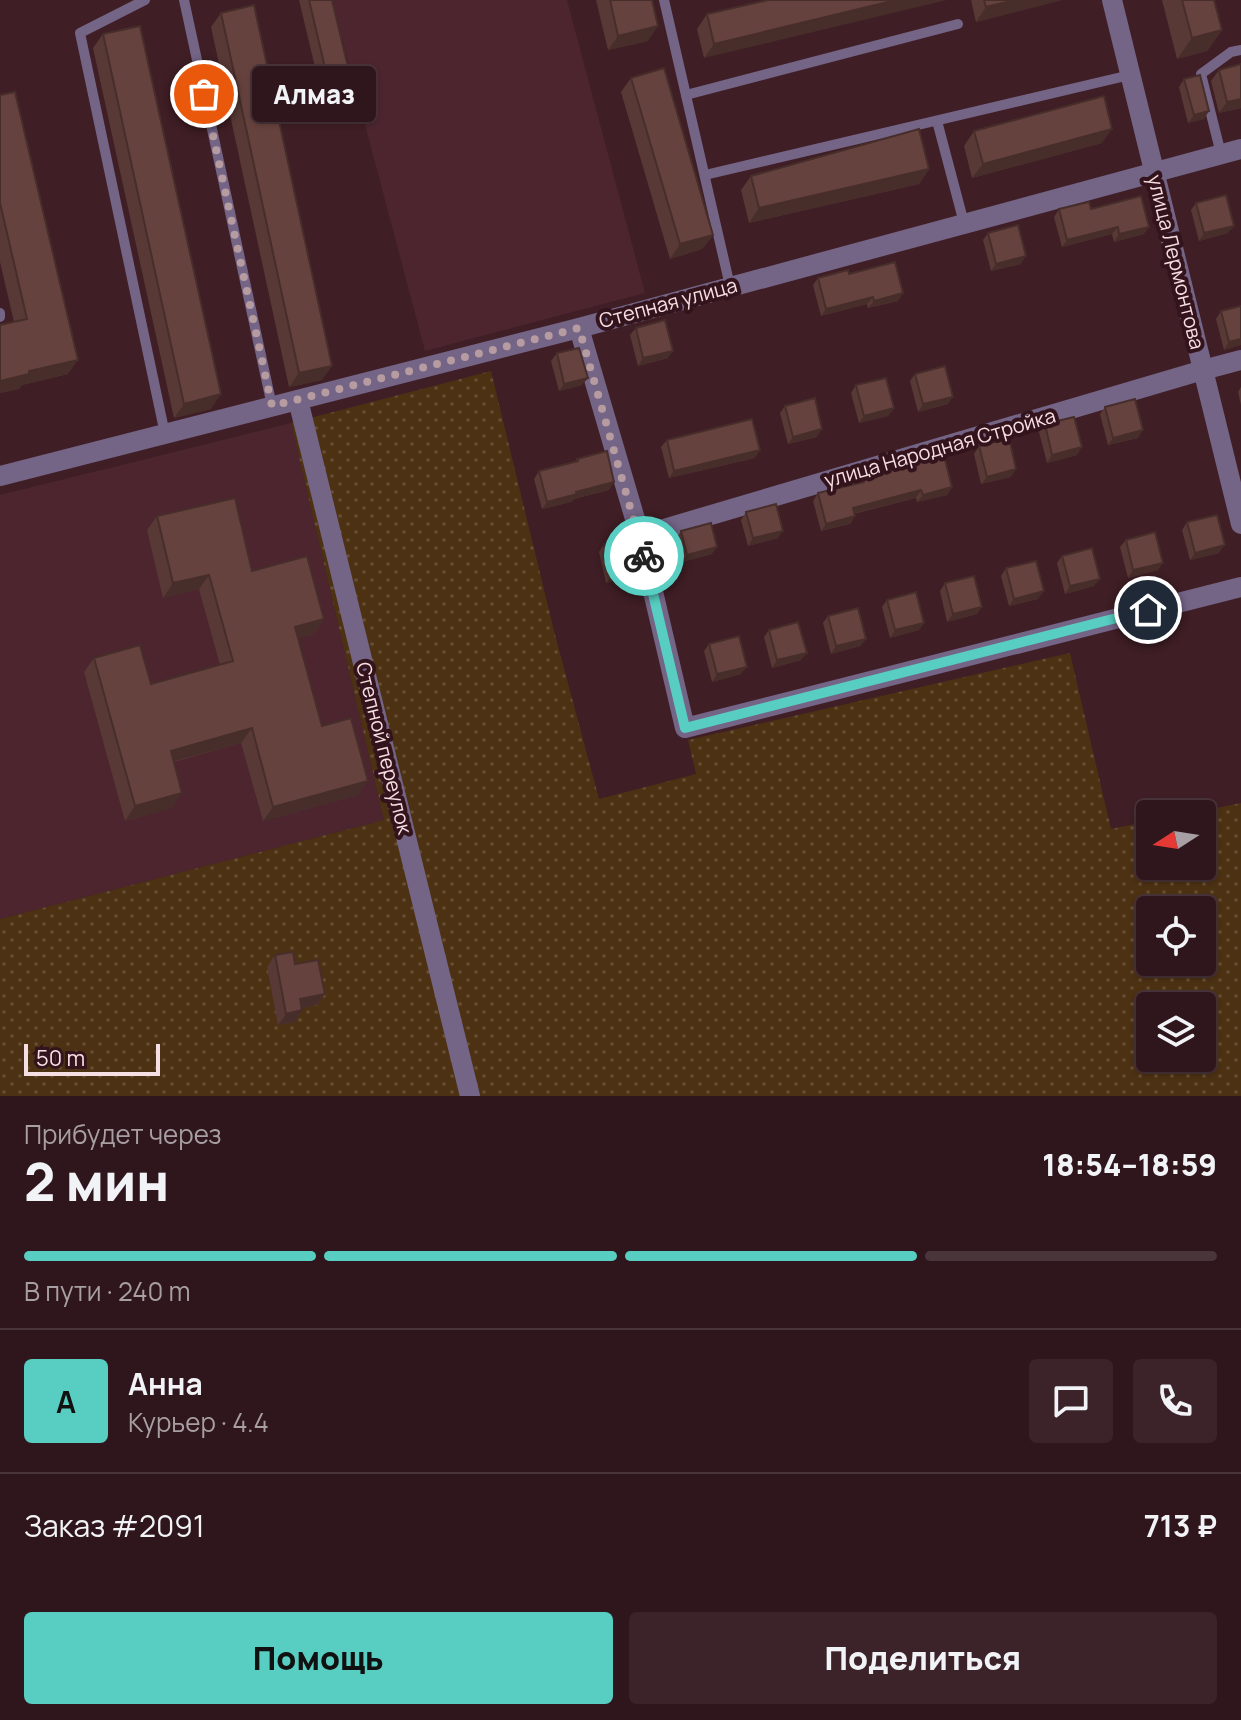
<!DOCTYPE html>
<html lang="ru">
<meta charset="utf-8">
<style>
body{margin:0;font-family:Manrope,sans-serif;background:#3b2329;color:#f1f3f6;height:100vh;display:flex;flex-direction:column;font-size:30px;white-space:nowrap}
*{box-sizing:border-box;margin:0}
p{font-size:26px;color:#a79fa3}
.icon{flex:none;width:44px;height:44px;fill:none;stroke:currentColor;stroke-width:2;stroke-linecap:round;stroke-linejoin:round}
.map{position:relative;height:1096px;overflow:hidden}
.side{display:flex;flex-direction:column;background:#2f161c;flex:1}
.side>*{flex:none}
.needle{width:52px;rotate:258deg}
.controls{position:absolute;left:1136px;top:800px;display:grid;gap:16px}
.controls a{display:grid;place-items:center;width:80px;height:80px;border-radius:8px;background:#2f161c;box-shadow:0 2px 6px #0004,0 0 0 2px #4a353b;font-size:40px}
.scale{position:absolute;left:24px;bottom:20px;width:136px;box-sizing:border-box;padding-left:8px;border:4px solid #f6dfe3;border-top:0;font-size:22px;line-height:28px;white-space:nowrap;color:#f6dfe3;-webkit-text-stroke:6px #34141c;paint-order:stroke}
.pin{position:absolute;display:grid;place-items:center;width:68px;height:68px;color:#fff;margin:-34px;border:4px solid #fff;border-radius:50%;box-shadow:0 2px 8px #0007}
.courier{position:absolute;display:grid;place-items:center;width:80px;height:80px;margin:-40px;border:6px solid #57cec1;border-radius:50%;background:#fff;color:#222;box-shadow:0 2px 10px #0007}
.bubble{position:absolute;height:56px;border-radius:8px;background:#2f161c;box-shadow:0 2px 6px #0004,0 0 0 2px #4a353b;font-size:26px;font-weight:800;line-height:56px;text-align:center}
.summary em{font-style:normal;font-weight:800}
.summary div{display:flex;flex-direction:column-reverse}
.summary{display:flex;align-items:center;justify-content:space-between;height:136px;padding:0 24px}
h1{font-size:52px;font-weight:800;line-height:60px}
.bar{display:grid;grid-template-columns:repeat(4,1fr);gap:12px 8px;align-content:center;height:96px;padding:0 24px}
.bar i{height:10px;border-radius:6px;background:#4a353b}
.bar .active{background:#57cec1}
.bar p{grid-column:span 4}
.line{display:flex;align-items:center;gap:20px;padding:0 24px;border-top:2px solid #4a353b}
.line div{flex:1}
.round{display:grid;place-items:center;flex:none;width:84px;height:84px;border-radius:8px;background:#3b2329}
.action{display:flex;gap:16px;margin-top:auto;padding:16px 24px}
.action a{flex:1;height:92px;border-radius:8px;background:#57cec1;color:#111;font-size:32px;font-weight:800;line-height:92px;text-align:center}
.action a+a{background:#3b2329;color:#f1f3f6}
.map>svg:first-child{display:block}
.built{fill:#4c252f}
.garden{fill:url(#garden-dots);fill-rule:evenodd}
.lines{fill:none;stroke-linecap:round;stroke-linejoin:round}
.service{stroke:#746486;stroke-width:10}
.minor{stroke:#746486;stroke-width:20}
.tertiary{stroke:#746486;stroke-width:20}
.wall{fill:#583935}
.shaded-wall{fill:#472e2b}
.building{fill:#66423e;stroke:#472e2b;stroke-width:2}
.done{stroke:#b69ba0;stroke-width:8;stroke-dasharray:0 14.4}
.route{stroke:#57cec1;stroke-width:10}
.labels{text-anchor:middle;stroke-width:8;stroke-linejoin:round;paint-order:stroke}
.street-label{font-size:20px;fill:#f6dfe3;stroke:#34141c}
</style>
<div class="map">
<svg width="1241" height="1096" viewBox="0 0 1241 1096">
<defs>
<pattern id="garden-dots" width="8" height="8" patternUnits="userSpaceOnUse" patternTransform="scale(2)"><rect width="8" height="8" fill="#4c3113"/><path d="M2 2h.1M6 6h.1" fill="none" stroke="#664e35" stroke-width="1.8" stroke-linecap="round"/></pattern>
</defs>
<rect width="100%" height="100%" fill="#3f1e25"/>
<!-- built -->
<g class="built">
<path d="M332 0H567L645 293 425 351Z"/>
<path d="M291 423 384 820 0 919V495Z"/>
</g>
<!-- garden -->
<path class="garden" d="M491 371 554 631 599 799 696 774 688 740 1070 653 1111 829 1150 821V866H1202V814H1187L1241 803V1096H0V919L384 820 291 423ZM1150 910H1202V962H1150ZM1150 1006H1202V1058H1150Z"/>
<g class="lines">
<!-- service -->
<g class="service">
<path d="M145 0 80 33 165 434"/>
<path d="M184 0 272 406"/>
<path d="M664 0 730 286"/>
<path d="M686 95 958 24"/>
<path d="M937 121 964 223"/>
<path d="M1221 154 1201 74 1231 52 1241 50"/>
<path d="M705 175 1130 75"/>
<path d="M0 313V317"/>
</g>
<!-- minor -->
<g class="minor">
<path d="M579 328 640 536 685 728 1241 587"/>
<path d="M298 400 470 1096"/>
<path d="M0 476 579 328 1241 149"/>
<path d="M640 536 1203 370 1241 360"/>
</g>
<!-- tertiary -->
<path class="tertiary" d="M1112 0 1241 524"/>
</g>
<!-- wall -->
<g class="wall">
<path d="M299 0H332L349 117 328 122Z"/>
<path d="M596 0H652L648 41 608 50Z"/>
<path d="M768 0 704 58 697 29 707 14Z"/>
<path d="M971 0H1062L976 22Z"/>
<path d="M1162 0H1214L1222 30 1207 51 1177 59Z"/>
<path d="M221 13 322 380 289 387 211 27Z"/>
<path d="M103 34 211 409 174 418 93 48Z"/>
<path d="M1219 70 1241 108 1219 113 1211 81Z"/>
<path d="M631 78 713 235 702 249 670 259 621 92Z"/>
<path d="M1184 79 1204 119 1188 123 1179 87Z"/>
<path d="M0 95 68 374 22 385 19 389 0 393V325L14 322 0 262Z"/>
<path d="M974 131 1102 143 972 178 964 146Z"/>
<path d="M929 169 919 184 749 223 741 190 751 176Z"/>
<path d="M1196 203 1228 233 1199 241 1191 210Z"/>
<path d="M1059 209H1091L1144 234 1114 242 1112 234 1062 247 1054 217Z"/>
<path d="M988 233 1021 264 991 271 983 240Z"/>
<path d="M849 274 898 301 868 308 867 304 821 316 813 285 818 278Z"/>
<path d="M1241 306V345L1224 350 1216 319 1221 311Z"/>
<path d="M636 328 668 358 638 366 630 335Z"/>
<path d="M557 353 582 385 559 391 551 361Z"/>
<path d="M915 374 948 404 918 412 910 381Z"/>
<path d="M856 385 894 408 888 416 859 423 851 393Z"/>
<path d="M1241 387V405L1238 392Z"/>
<path d="M785 406 817 437 788 444 780 413Z"/>
<path d="M1105 407 1138 438 1108 445 1100 414Z"/>
<path d="M1045 424 1077 455 1047 463 1039 432Z"/>
<path d="M667 440 755 458 669 478 661 447Z"/>
<path d="M979 446 1011 477 981 484 974 454Z"/>
<path d="M577 459 609 490 574 499 571 502 542 509 534 479 539 471 575 462Z"/>
<path d="M863 478 952 487 947 495 917 502 916 498 854 514 855 516 850 524 821 531 813 501 818 493 860 483Z"/>
<path d="M746 512 778 538 748 546 741 520Z"/>
<path d="M157 516 252 571 324 619 314 634 298 638 322 726 358 795 263 821 241 743 174 762 172 808 125 821 84 672 94 658 151 684 220 665 199 589 163 598 147 530Z"/>
<path d="M1187 522 1219 553 1190 560 1182 530Z"/>
<path d="M681 531 712 554 682 562 676 539Z"/>
<path d="M1126 540 1158 570 1128 578 1120 547Z"/>
<path d="M604 544 641 568 636 575 606 583 599 552Z"/>
<path d="M1062 556 1094 586 1065 594 1057 563Z"/>
<path d="M1006 568 1038 599 1009 606 1001 576Z"/>
<path d="M945 583 977 614 947 622 940 591Z"/>
<path d="M887 600 924 623 919 630 890 638 882 607Z"/>
<path d="M828 616 866 639 860 646 831 654 823 623Z"/>
<path d="M769 630 801 660 772 668 764 637Z"/>
<path d="M709 644 741 674 712 682 704 651Z"/>
<path d="M275 955 295 964 325 994 317 1005 302 1008V1010L295 1022 278 1025 267 967Z"/>
</g>
<!-- shaded-wall -->
<g class="shaded-wall">
<path d="M896 0H947L704 58 714 44Z"/>
<path d="M1015 0H1062L976 22 986 7Z"/>
<path d="M658 26 648 41 608 50 618 36Z"/>
<path d="M1222 30 1207 51 1177 59 1192 38Z"/>
<path d="M1241 99V108L1219 113 1227 102Z"/>
<path d="M357 105 349 117 328 122 335 110Z"/>
<path d="M1209 111 1204 119 1188 123 1194 115Z"/>
<path d="M1112 129 1102 143 972 178 983 164Z"/>
<path d="M929 169 919 184 749 223 759 208Z"/>
<path d="M1234 226 1228 233 1199 241 1204 233Z"/>
<path d="M1118 227 1112 234 1062 247 1067 240Z"/>
<path d="M1149 227 1144 234 1114 242 1119 234Z"/>
<path d="M713 235 702 249 670 259 680 244Z"/>
<path d="M1026 256 1021 264 991 271 996 264Z"/>
<path d="M903 293 898 301 868 308 874 301Z"/>
<path d="M873 297 867 304 821 316 826 309Z"/>
<path d="M1241 339V345L1224 350 1229 342Z"/>
<path d="M673 351 668 358 638 366 643 358Z"/>
<path d="M78 360 68 374 22 385 19 389 0 393V381L29 371Z"/>
<path d="M332 366 322 380 289 387 299 373Z"/>
<path d="M588 378 582 385 559 391 564 384Z"/>
<path d="M221 394 211 409 174 418 184 404Z"/>
<path d="M953 397 948 404 918 412 923 404Z"/>
<path d="M894 408 888 416 859 423 864 416Z"/>
<path d="M822 429 817 437 788 444 793 437Z"/>
<path d="M1143 430 1138 438 1108 445 1113 438Z"/>
<path d="M1082 447 1077 455 1047 463 1052 455Z"/>
<path d="M760 450 755 458 669 478 674 471Z"/>
<path d="M1016 469 1011 477 981 484 987 477Z"/>
<path d="M614 482 609 490 574 499 571 502 542 509 547 502 576 492Z"/>
<path d="M952 487 947 495 917 502 923 495Z"/>
<path d="M921 490 916 498 848 515 853 508Z"/>
<path d="M855 516 850 524 821 531 826 524Z"/>
<path d="M783 531 778 538 748 546 753 538Z"/>
<path d="M1225 545 1219 553 1190 560 1195 553Z"/>
<path d="M717 547 712 554 682 562 687 555Z"/>
<path d="M1163 563 1158 570 1128 578 1133 570Z"/>
<path d="M641 568 636 575 606 583 612 575Z"/>
<path d="M209 575 199 589 163 598 173 583Z"/>
<path d="M1100 579 1094 586 1065 594 1070 586Z"/>
<path d="M1044 591 1038 599 1009 606 1014 599Z"/>
<path d="M982 607 977 614 947 622 953 614Z"/>
<path d="M324 619 314 634 284 642 295 627Z"/>
<path d="M924 623 919 630 890 638 895 630Z"/>
<path d="M866 639 860 646 831 654 836 646Z"/>
<path d="M807 653 801 660 772 668 777 660Z"/>
<path d="M747 667 741 674 712 682 717 674Z"/>
<path d="M252 728 241 743 160 765 171 751Z"/>
<path d="M368 781 358 795 263 821 273 807Z"/>
<path d="M182 793 172 808 125 821 135 806Z"/>
<path d="M325 994 317 1005 292 1010 300 999Z"/>
<path d="M302 1010 295 1022 278 1025 286 1014Z"/>
</g>
<!-- building -->
<g class="building">
<path d="M309 0H332L357 105 335 110Z"/>
<path d="M610 0H652L658 26 618 36Z"/>
<path d="M768 0H896L714 44 707 14Z"/>
<path d="M984 0H1015L986 7Z"/>
<path d="M1182 0H1214L1222 30 1192 38Z"/>
<path d="M254 5 332 366 299 373 221 13Z"/>
<path d="M140 26 221 394 184 404 103 34Z"/>
<path d="M1241 64V99L1227 102 1219 70Z"/>
<path d="M664 68 713 235 680 244 631 78Z"/>
<path d="M1200 75 1209 111 1194 115 1184 79Z"/>
<path d="M15 92 78 360 29 371V374L0 381V325L27 319 0 203V95Z"/>
<path d="M1104 96 1112 129 983 164 974 131Z"/>
<path d="M919 129 929 169 759 208 751 176Z"/>
<path d="M1226 195 1234 226 1204 233 1196 203Z"/>
<path d="M1141 196 1149 227 1119 234 1118 227 1067 240 1059 209 1089 202 1091 209Z"/>
<path d="M1018 225 1026 256 996 264 988 233Z"/>
<path d="M895 262 903 293 874 301 873 297 826 309 818 278 848 270 849 274Z"/>
<path d="M1241 306V339L1229 342 1221 311Z"/>
<path d="M665 320 673 351 643 358 636 328Z"/>
<path d="M579 348 588 378 564 384 557 353Z"/>
<path d="M945 366 953 397 923 404 915 374Z"/>
<path d="M886 378 894 408 864 416 856 385Z"/>
<path d="M815 398 822 429 793 437 785 406Z"/>
<path d="M1135 399 1143 430 1113 438 1105 407Z"/>
<path d="M1074 417 1082 447 1052 455 1045 424Z"/>
<path d="M752 419 760 450 674 471 667 440Z"/>
<path d="M1009 438 1016 469 987 477 979 446Z"/>
<path d="M607 451 614 482 576 492 577 494 547 502 539 471 578 461 577 459Z"/>
<path d="M944 456 952 487 923 495 921 490 853 508 855 516 826 524 818 493 864 482 863 478 892 469Z"/>
<path d="M235 498 252 571 307 556 324 619 295 627 322 726 351 718 368 781 273 807 252 728 171 751 182 793 135 806 94 658 140 645 151 684 233 661 209 575 173 583 157 516Z"/>
<path d="M776 504 783 531 753 538 746 512Z"/>
<path d="M1217 515 1225 545 1195 553 1187 522Z"/>
<path d="M711 523 717 547 687 555 681 531Z"/>
<path d="M1155 532 1163 563 1133 570 1126 540Z"/>
<path d="M633 537 641 568 612 575 604 544Z"/>
<path d="M1092 548 1100 579 1070 586 1062 556Z"/>
<path d="M1036 561 1044 591 1014 599 1006 568Z"/>
<path d="M974 576 982 607 953 614 945 583Z"/>
<path d="M916 592 924 623 895 630 887 600Z"/>
<path d="M858 608 866 639 836 646 828 616Z"/>
<path d="M798 622 807 653 777 660 769 630Z"/>
<path d="M739 636 747 667 717 674 709 644Z"/>
<path d="M293 952 295 964 318 960 325 994 300 999 302 1010 286 1014 275 955Z"/>
</g>
<g class="lines">
<!-- done -->
<path class="done" d="M204 94 272 406 579 328 644 556"/>
<!-- route -->
<path class="route" d="M644 556 685 728 1148 610"/>
</g>
<g class="labels">
<!-- street labels -->
<g class="street-label">
<text transform="translate(1176 262) rotate(76)" y="7">улица Лермонтова</text>
<text transform="translate(668 303) rotate(-15)" y="7">Степная улица</text>
<text transform="translate(940 448) rotate(-16)" y="7">улица Народная Стройка</text>
<text transform="translate(384 748) rotate(76)" y="7">Степной переулок</text>
</g>
</g>
</svg>
<div class="controls">
<a><svg class="needle" viewBox="-14 -14 28 28"><path d="M0-13l5 13h-10z" fill="#e53935"/><path d="M0 13l5-13h-10z" fill="#a79fa3"/></svg></a>
<a><svg class="icon" aria-label="locate" viewBox="0 0 24 24"><circle cx="12" cy="12" r="6"/><path d="M12 2v4M12 18v4M2 12h4M18 12h4"/></svg></a>
<a><svg class="icon" aria-label="layers" viewBox="0 0 24 24"><path d="M12 4l9 5-9 5-9-5zM3 14l9 5 9-5"/></svg></a>
</div>
<div class="scale">50 m</div>
<div class="pin" style="left:204px;top:94px;background:#ea580c"><svg class="icon" aria-label="bag" viewBox="0 0 24 24"><path d="M5 8h14l-1 12H6zM9 8a3 3 0 0 1 6 0"/></svg></div>
<div class="pin" style="left:1148px;top:610px;background:#1f2937"><svg class="icon" aria-label="home" viewBox="0 0 24 24"><path d="M3 11l9-7 9 7M6 9v11h12V9"/></svg></div>
<div class="courier" style="left:644px;top:556px"><svg class="icon" aria-label="bike" viewBox="0 0 24 24"><circle cx="6" cy="16" r="4"/><circle cx="18" cy="16" r="4"/><path d="M6 16l4-8h5l3 8M10 8l3 8H6M13 5h3"/></svg></div>
<div class="bubble" style="left:252px;top:66px;width:124px">Алмаз</div>
</div>
<section class="side">
<div class="summary"><div><h1>2 мин</h1><p>Прибудет через</p></div><em>18:54–18:59</em></div>
<div class="bar"><i class="active"></i><i class="active"></i><i class="active"></i><i></i><p>В пути · 240 m</p></div>
<div class="line" style="height:144px"><b class="round" style="background:#57cec1;color:#111">А</b><div><b>Анна</b><p>Курьер · 4.4</p></div><a class="round"><svg class="icon" aria-label="chat" viewBox="0 0 24 24"><path d="M4 5h16v11H9l-5 4z"/></svg></a><a class="round"><svg class="icon" aria-label="phone" viewBox="0 0 24 24"><path d="M5 4h4l2 5-3 2q2 4 5 5l2-3 5 2v4C11 20 4 13 5 4z"/></svg></a></div>
<div class="line" style="height:104px"><div>Заказ #2091</div><b>713 ₽</b></div>
<div class="action"><a>Помощь</a><a>Поделиться</a></div>
</section>
